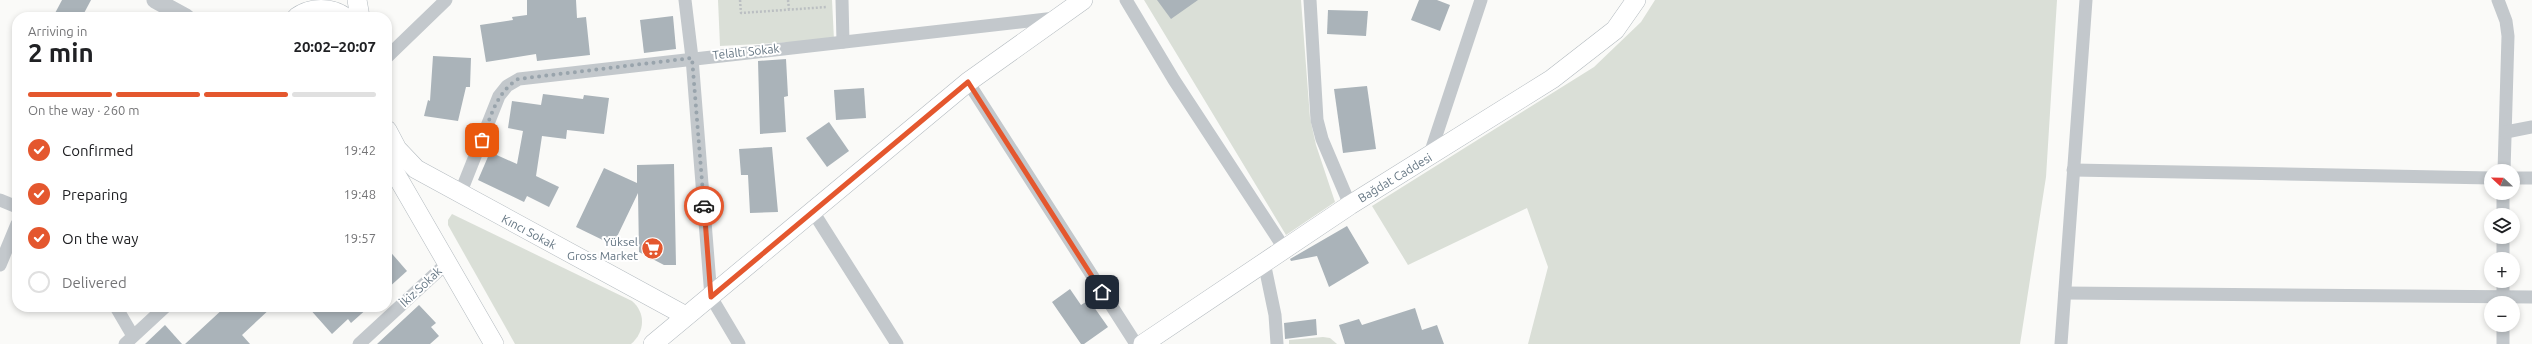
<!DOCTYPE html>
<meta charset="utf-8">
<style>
body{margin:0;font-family:Ubuntu,sans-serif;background:#f6f6f6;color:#202124;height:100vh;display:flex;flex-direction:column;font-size:15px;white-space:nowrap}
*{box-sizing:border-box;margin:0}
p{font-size:13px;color:#757577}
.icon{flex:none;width:22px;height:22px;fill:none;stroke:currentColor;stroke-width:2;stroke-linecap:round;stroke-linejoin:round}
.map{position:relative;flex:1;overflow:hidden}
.panel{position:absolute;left:12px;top:12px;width:380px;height:300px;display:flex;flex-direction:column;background:#fff;border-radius:16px;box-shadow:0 2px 6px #0003}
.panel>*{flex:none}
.needle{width:26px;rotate:292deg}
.tools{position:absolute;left:2484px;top:164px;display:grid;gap:8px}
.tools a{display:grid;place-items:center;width:36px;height:36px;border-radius:50%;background:#fff;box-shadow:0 2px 6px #0003;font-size:20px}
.pin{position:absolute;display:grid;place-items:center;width:34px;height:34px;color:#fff;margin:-17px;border-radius:8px;box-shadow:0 2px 6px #0006}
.courier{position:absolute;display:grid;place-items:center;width:40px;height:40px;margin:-20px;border:3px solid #e4572e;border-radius:50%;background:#fff;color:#222;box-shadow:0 1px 5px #0007}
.summary em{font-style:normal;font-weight:600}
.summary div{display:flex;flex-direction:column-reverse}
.summary{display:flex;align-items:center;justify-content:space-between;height:68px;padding:0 16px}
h1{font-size:26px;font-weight:600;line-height:30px}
.bar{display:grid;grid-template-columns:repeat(4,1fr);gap:6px 4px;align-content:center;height:48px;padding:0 16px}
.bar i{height:5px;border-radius:3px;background:#e0e0e0}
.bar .active{background:#e4572e}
.bar p{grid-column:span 4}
ol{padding:0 16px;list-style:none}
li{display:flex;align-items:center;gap:12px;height:44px}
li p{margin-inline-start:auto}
li .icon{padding:4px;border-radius:50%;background:#e4572e;color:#fff;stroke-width:4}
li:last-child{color:#757577}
li i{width:22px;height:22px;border:2px solid #e0e0e0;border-radius:50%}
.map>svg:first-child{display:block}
.green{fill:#dadfd7}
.building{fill:#aab3b9}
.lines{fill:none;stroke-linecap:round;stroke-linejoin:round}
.secondary-casing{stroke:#b3babf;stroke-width:20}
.path{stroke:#bbbfc2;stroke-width:2.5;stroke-dasharray:2 2;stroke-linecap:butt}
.minor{stroke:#c3c8cc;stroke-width:13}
.tertiary{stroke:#c3c8cc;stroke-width:17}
.secondary{stroke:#fff;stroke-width:19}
.done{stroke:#99a4ac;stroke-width:4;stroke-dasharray:0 7.2}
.route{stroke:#e4572e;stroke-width:5}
.labels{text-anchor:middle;stroke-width:4;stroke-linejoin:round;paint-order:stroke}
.street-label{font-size:12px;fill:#657683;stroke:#fff}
.poi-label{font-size:12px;fill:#657683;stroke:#fff;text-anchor:end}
</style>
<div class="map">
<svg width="2532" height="344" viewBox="0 0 2532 344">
<rect width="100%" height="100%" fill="#fafaf8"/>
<!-- green -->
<g class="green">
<path d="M718 0H832L834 40 720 46Z"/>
<path d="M1144 0H1301L1310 118 1316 145 1335 202 1286 235Z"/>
<path d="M1655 0H2057L2046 177 2020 344H1528L1548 267 1527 208 1408 265 1372 206 1594 67 1641 22Z"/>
<path d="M452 214 632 301C646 313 645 332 631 344H515L448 225V220Z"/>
<path d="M1323 337 1330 338 1337 344H1289V340Z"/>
</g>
<!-- building -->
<g class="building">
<path d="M62 0H91L82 17H53Z"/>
<path d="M527 0H576L577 18 586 17 590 55 537 61 536 54 486 62 480 25 513 20 512 17 527 15Z"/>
<path d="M1157 0H1198L1171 19Z"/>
<path d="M1419 0H1437L1450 5 1440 31 1411 20Z"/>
<path d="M1328 10 1368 11 1366 36 1327 34Z"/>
<path d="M673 16 676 49 644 53 640 20Z"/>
<path d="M433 56 471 58 470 87H466L458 121 424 116 428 100 430 101Z"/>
<path d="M786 59 788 96 784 97 786 132 760 134 758 61Z"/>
<path d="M1367 86 1376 149 1343 153 1334 89Z"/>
<path d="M864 88 866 118 836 120 834 90Z"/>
<path d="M543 94 583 99 584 95 609 98 604 134 567 130 566 139 542 136 536 176 559 187 549 207 527 196 524 202 478 180 490 152 517 164 523 131 508 128 512 101 541 105Z"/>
<path d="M829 122 849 151 827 167 806 138Z"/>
<path d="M772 147 778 212 750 213 748 175H741L739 149Z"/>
<path d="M674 164 676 265H664L639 252 638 193 613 245 576 227 604 168 637 183V165Z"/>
<path d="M1347 226 1369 263 1329 287 1317 256 1291 261 1290 259Z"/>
<path d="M387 248 407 271 387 289Z"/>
<path d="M1070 289 1081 305 1089 300 1108 327 1084 344H1081L1052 302Z"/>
<path d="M419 305 436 323 431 327 439 336 430 344H377Z"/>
<path d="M225 307H272L242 335 250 344H185Z"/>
<path d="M308 307H369L351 323 348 319 332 334Z"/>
<path d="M1415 308 1422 330 1437 325 1444 344H1345L1339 325 1359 319 1362 325Z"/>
<path d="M1316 319 1317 335 1285 339 1284 323Z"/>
<path d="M165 325 182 344H145Z"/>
</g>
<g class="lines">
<defs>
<g id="secondary">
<path d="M357 0 360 17"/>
<path d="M297 17C311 7 331 7 345 17"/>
<path d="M387 130 397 149 416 169 686 316"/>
<path d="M387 159 494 344"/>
<path d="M653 344 968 82 1083 0"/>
<path d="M1143 344 1350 205 1552 79 1615 30 1636 0"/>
</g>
</defs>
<!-- secondary casing -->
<use href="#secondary" class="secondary-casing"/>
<!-- path -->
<g class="path">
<path d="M740 0 741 13 827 7"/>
<path d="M788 0 789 9"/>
</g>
<!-- minor -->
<g class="minor">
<path d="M685 0 692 58 711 297 739 344"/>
<path d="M842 0 843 42"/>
<path d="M1126 0 1174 80 1284 248"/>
<path d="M1310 0 1317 120 1322 139 1350 205"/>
<path d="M2498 0 2506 21 2508 36 2504 171"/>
<path d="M387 57 446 0"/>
<path d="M968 82 1136 344"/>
<path d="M2506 132 2532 127"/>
<path d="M1429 157 1481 0"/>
<path d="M2073 170 2491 178"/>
<path d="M2513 178H2532"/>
<path d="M2503 193V215"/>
<path d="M460 194 499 96 507 86 519 79 1055 18"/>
<path d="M0 200 17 207"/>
<path d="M812 210 897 344"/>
<path d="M2503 237V259"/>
<path d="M1264 262 1275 315 1277 344"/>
<path d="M0 265 17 224"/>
<path d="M2065 293 2532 297"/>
<path d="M2503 303V281"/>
<path d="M116 307 133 336"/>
<path d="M125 344 165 307"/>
<path d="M359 344 447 263"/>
<path d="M2061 344 2086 0"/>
<path d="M2503 344V325"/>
</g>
<!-- tertiary -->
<path class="tertiary" d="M155 0 186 17"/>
<!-- secondary -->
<use href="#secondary" class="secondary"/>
</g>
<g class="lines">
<!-- done -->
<path class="done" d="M482 140C491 116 496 93 518 79L692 58 704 206"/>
<!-- route -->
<path class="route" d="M704 206 711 297 968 82 1102 292"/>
</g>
<!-- icons -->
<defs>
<symbol id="supermarket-disc" viewBox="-11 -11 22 22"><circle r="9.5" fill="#e4572e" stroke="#fff"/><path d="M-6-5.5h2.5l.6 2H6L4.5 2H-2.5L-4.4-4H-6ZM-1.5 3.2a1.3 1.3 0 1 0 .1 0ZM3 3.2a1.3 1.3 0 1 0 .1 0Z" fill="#fff"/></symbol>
</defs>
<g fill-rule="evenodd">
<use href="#supermarket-disc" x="640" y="236" width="25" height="25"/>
</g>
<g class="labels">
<!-- street labels -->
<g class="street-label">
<text transform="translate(746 52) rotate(-6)" y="4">Telaltı Sokak</text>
<text transform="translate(1395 178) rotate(-31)" y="4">Bağdat Caddesi</text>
<text transform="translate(529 232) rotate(28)" y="4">Kıncı Sokak</text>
<text transform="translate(421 287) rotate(-43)" y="4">İkiz Sokak</text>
</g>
<!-- poi labels -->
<g class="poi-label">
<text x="638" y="246">Yüksel<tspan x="638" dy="14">Gross Market</tspan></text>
</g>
</g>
</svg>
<div class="tools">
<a><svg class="needle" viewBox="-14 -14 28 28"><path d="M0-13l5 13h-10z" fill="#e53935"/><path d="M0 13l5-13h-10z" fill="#757577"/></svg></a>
<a><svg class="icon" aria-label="layers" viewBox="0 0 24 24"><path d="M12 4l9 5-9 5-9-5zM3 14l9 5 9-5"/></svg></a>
<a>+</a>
<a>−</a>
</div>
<div class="pin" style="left:482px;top:140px;background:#ea580c"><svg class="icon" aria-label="bag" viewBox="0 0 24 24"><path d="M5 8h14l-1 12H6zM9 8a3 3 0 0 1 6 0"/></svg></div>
<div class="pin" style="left:1102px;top:292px;background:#1f2937"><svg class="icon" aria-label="home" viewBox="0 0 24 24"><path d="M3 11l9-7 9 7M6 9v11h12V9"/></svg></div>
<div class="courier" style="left:704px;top:206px"><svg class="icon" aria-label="car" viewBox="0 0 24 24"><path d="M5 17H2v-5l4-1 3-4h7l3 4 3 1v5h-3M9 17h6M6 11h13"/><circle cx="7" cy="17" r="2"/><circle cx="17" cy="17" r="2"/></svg></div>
<section class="panel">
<div class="summary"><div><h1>2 min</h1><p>Arriving in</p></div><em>20:02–20:07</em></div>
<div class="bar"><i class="active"></i><i class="active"></i><i class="active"></i><i></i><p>On the way · 260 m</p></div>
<ol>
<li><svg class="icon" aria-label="check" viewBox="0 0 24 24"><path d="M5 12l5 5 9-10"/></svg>Confirmed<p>19:42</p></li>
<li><svg class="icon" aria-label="check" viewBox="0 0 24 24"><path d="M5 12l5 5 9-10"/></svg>Preparing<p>19:48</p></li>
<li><svg class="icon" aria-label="check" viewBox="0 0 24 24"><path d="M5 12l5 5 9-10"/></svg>On the way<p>19:57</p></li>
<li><i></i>Delivered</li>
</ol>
</section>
</div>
